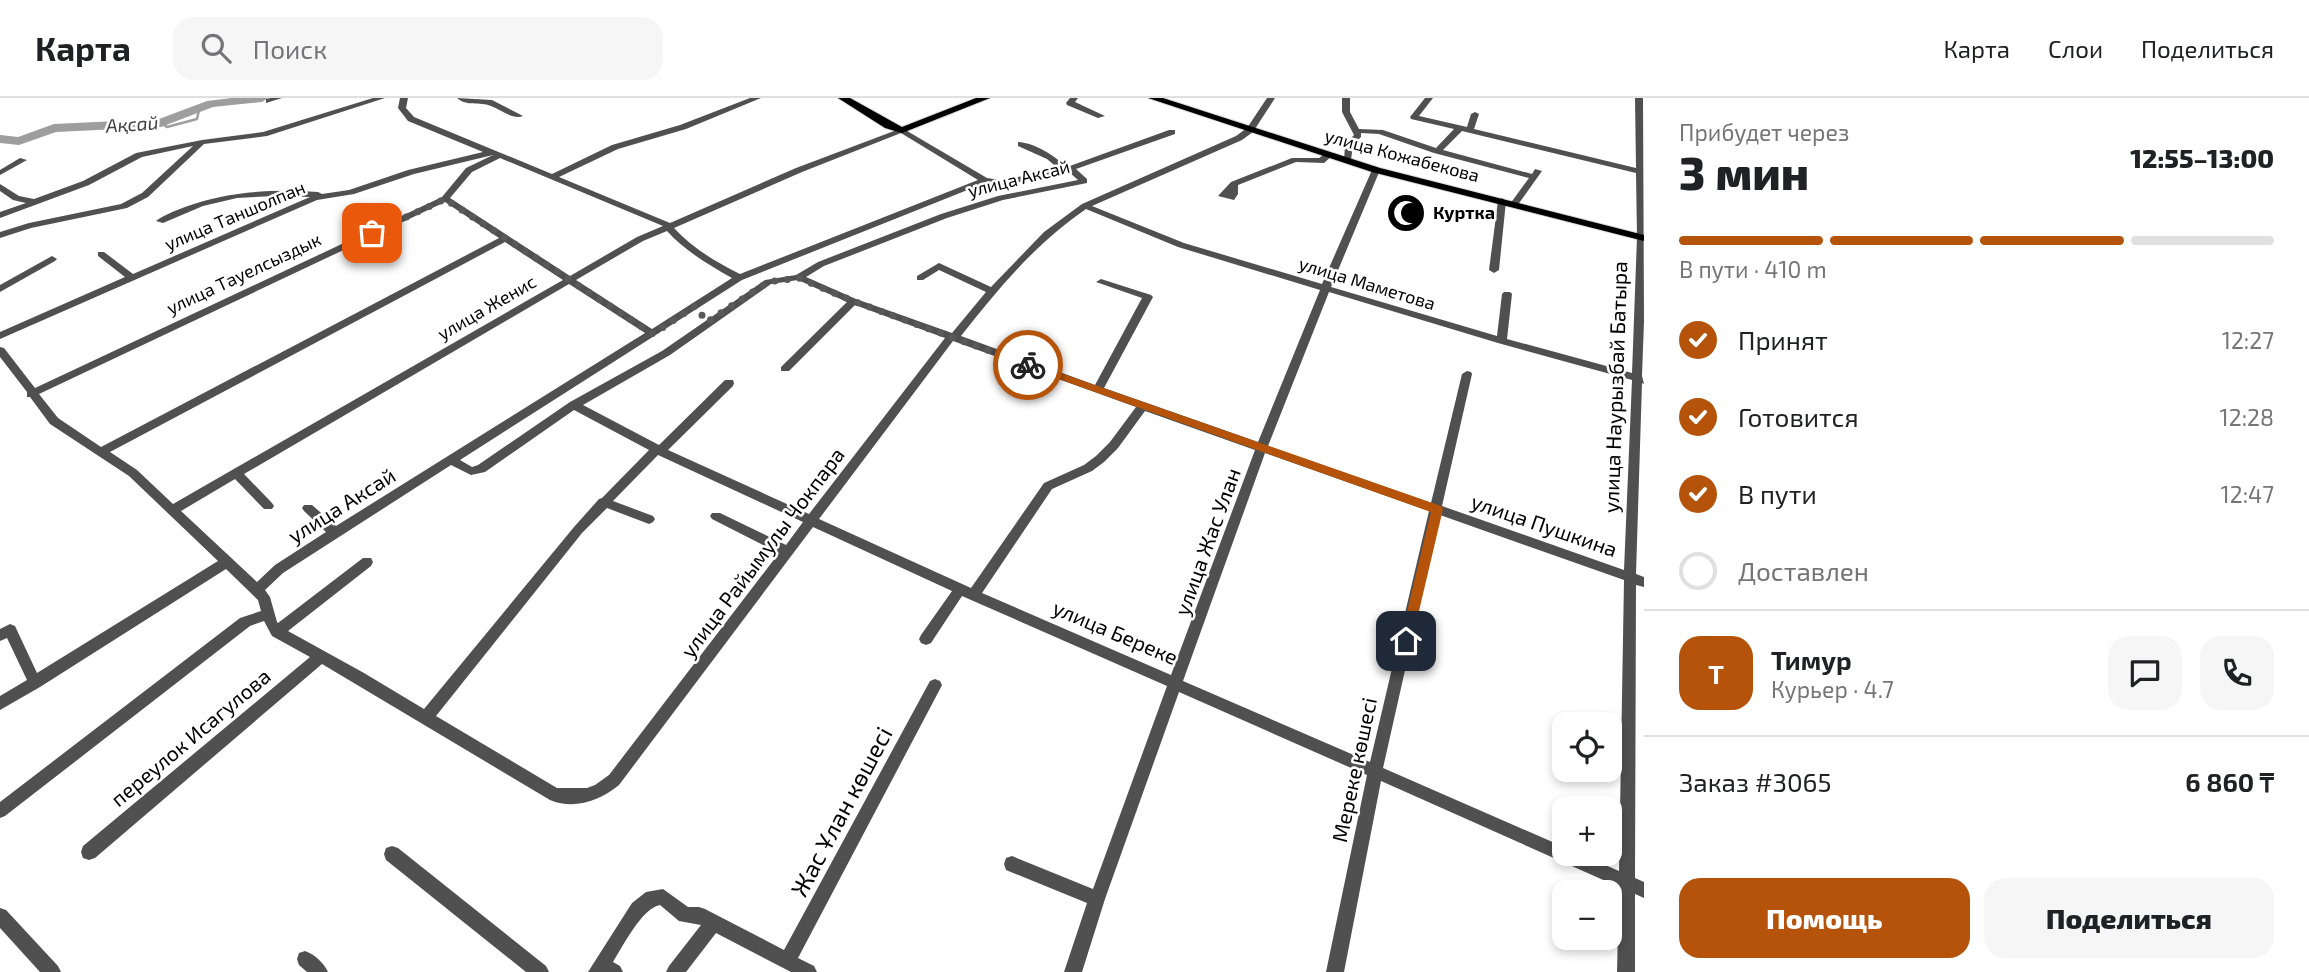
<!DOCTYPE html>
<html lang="ru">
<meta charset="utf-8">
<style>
body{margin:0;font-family:"Exo 2",sans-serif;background:#f6f6f6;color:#202124;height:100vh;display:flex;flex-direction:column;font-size:26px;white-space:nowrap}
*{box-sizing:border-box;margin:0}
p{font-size:23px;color:#757577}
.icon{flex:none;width:38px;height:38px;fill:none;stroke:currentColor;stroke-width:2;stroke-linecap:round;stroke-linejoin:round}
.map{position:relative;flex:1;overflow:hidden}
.panel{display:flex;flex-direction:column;background:#fff;width:665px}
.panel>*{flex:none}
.fabs{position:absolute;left:1552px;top:614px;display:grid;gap:14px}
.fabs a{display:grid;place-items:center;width:70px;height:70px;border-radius:14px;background:#fff;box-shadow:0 4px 10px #0003;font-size:35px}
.pin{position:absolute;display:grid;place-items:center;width:60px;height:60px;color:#fff;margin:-30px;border-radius:14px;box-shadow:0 4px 10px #0006}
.courier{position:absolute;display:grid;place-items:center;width:70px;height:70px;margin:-35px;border:5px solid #b45309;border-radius:50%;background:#fff;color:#222;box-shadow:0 2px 9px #0007}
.overview em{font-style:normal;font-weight:800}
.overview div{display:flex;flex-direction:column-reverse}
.overview{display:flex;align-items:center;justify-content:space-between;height:119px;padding:0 35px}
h1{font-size:46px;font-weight:800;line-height:52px}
.bar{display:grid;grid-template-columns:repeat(4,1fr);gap:10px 7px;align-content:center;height:84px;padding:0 35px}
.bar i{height:9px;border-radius:5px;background:#e0e0e0}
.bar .on{background:#b45309}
.bar p{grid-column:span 4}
.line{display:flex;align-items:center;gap:18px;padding:0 35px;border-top:2px solid #e0e0e0}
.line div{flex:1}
.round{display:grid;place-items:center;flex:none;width:74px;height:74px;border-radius:21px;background:#f6f6f6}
ol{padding:0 35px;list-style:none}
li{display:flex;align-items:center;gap:21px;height:77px}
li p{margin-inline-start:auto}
li .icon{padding:7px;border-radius:50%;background:#b45309;color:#fff;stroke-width:4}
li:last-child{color:#757577}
li i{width:38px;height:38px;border:4px solid #e0e0e0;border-radius:50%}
.button{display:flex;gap:14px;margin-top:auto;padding:14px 35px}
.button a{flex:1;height:80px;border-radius:21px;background:#b45309;color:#fff;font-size:28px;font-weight:800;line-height:80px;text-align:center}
.button a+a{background:#f6f6f6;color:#202124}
header{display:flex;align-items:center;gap:42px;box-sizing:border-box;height:98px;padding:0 35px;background:#fff;border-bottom:2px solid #e0e0e0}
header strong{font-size:33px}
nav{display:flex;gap:38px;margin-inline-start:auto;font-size:24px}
.search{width:490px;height:63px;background:#f6f6f6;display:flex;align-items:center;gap:18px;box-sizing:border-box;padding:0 24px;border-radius:21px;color:#757577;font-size:26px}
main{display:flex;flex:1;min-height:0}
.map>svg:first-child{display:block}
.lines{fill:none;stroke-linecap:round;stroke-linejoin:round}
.stream{stroke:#9e9e9e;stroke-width:2.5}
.river{fill:#9e9e9e;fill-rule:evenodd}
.building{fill:#c0c0c0}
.major-casing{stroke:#dbdbdb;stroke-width:2}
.minor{fill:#505050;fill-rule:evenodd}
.major{fill:#000;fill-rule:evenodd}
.route{fill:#b45309}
.done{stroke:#595959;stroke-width:7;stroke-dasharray:0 12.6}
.labels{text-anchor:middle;stroke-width:5;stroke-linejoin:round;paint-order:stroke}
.far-street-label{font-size:18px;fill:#000;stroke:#fff}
.far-poi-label{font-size:18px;font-weight:bold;fill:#000;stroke:#fff;text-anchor:start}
.far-water-label{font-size:19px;font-style:italic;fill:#3f3f3f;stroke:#fff}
.street-label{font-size:21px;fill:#000;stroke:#fff}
.near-street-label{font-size:24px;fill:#000;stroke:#fff}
</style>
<header>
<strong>Карта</strong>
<div class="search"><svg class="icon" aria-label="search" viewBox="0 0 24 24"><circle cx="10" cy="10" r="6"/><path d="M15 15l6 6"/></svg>Поиск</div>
<nav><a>Карта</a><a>Слои</a><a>Поделиться</a></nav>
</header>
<main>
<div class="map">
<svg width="1644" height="874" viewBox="0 0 1644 874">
<rect width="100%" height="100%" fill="#fff"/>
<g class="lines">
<!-- stream -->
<path class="stream" d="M161 25 167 29 197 21 199 12"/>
<!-- river -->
<path class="river" d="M232 0H268L262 4 213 9 161 29 56 34 19 47 0 45V37L18 39 54 26 159 21 207 3Z"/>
</g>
<!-- building -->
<path class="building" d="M1400 106 1418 111 1411 129 1393 124Z"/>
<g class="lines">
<defs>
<g id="major">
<path d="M838 0H850L902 29 976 0H990L902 35 885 30Z"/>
<path d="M1148 0H1163L1380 70 1644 137V143L1372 74Z"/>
</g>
</defs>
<!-- major casing -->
<use href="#major" class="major-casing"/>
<!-- minor -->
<g class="minor">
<path d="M271 0H282L266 5V1Z"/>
<path d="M373 0H385L267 38 204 46 148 99 127 110 31 130 0 140V134L29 125 121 106 142 95 193 48 142 59 89 87 0 120V114L26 105 13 102 0 93V86L19 98 34 101 83 83 136 55 202 42 263 34Z"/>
<path d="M400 0H408L406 10 414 19 552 76 612 47 680 27 750 0H761L686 31 618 51 559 79 670 125 796 70 902 30 987 80 1000 82 1060 72 1047 61 1018 48V44C1036 45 1054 58 1067 69L1169 32H1175V36L1076 71 1087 81V85L1003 102 947 120 824 168 806 179 856 201 952 235 986 194 939 172 923 182H917V178L939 165 991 189 1044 134 1082 106 1236 38 1247 30 1267 0H1275L1253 34 1242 42 1092 108 1184 145 1322 186 1372 72 1379 70 1380 72 1331 189 1497 238 1502 196 1504 194H1510L1512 196 1507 241 1632 275 1637 139 1636 75 1462 33 1443 52 1532 76 1535 71 1542 73 1517 108H1511L1510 106 1529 80 1434 55 1379 36 1361 35V39L1353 47 1351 62 1344 64 1345 46 1354 37 1342 14V0H1350V14L1359 31 1383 32 1436 50 1454 31 1411 21 1410 19 1425 0H1433L1419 18 1467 29 1471 16 1475 14 1479 16 1474 31 1636 70 1635 0H1643L1644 223 1642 278 1644 286 1642 285 1636 476 1644 479V489L1636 487 1635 780 1644 784V800L1635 796V874H1617L1619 789 1381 683 1344 874H1326L1367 677 1179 594 1105 801 1082 874H1064L1087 805 1006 772 1004 766 1006 760 1012 758 1093 791 1167 588 962 498 931 545 926 547 921 545 919 541 921 537 952 493 813 429 619 687C600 703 574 712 550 702L322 566 95 760 89 762 83 760 81 754 83 748 310 559 272 538 264 523 250 528 5 718 0 720V704L240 520 261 513 258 502 226 471 40 589 0 612V598L27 582 7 540 0 543V531L10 526 15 528 37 575 218 463 129 378 50 326 30 299H27V294L0 259V249L4 250 35 290 442 99 466 70 493 57 414 76 354 96 317 102 0 241V234L125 179 98 158V154H104L133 176 310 99 275 98 237 100 203 108 163 125 156 123C164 117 175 113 185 109 229 93 272 91 318 94L322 96 349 92 408 72 483 54 408 23 398 10ZM901 35 978 82 740 176C716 164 692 150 674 130L802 74ZM500 60 663 128 637 139 570 178 450 100 472 74ZM1069 74 1078 82 998 98 941 116 818 164 796 177 765 182 662 253 570 304 478 367 472 369 460 362 742 182 985 85 1000 88ZM445 104 499 140 101 349 58 320 39 296ZM1086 111 1178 149 1320 192 1258 344 1104 290 1153 199 1151 197 1101 181 1096 184 1142 200 1095 287 961 238C998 191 1035 146 1086 111ZM667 133C685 153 709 167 732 180L652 231 576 182 643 143ZM505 144 563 182 173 406 137 372 110 354ZM798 182 847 204 781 269V273H789L855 207 945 240 809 416 668 352 733 288 734 285 733 282H725L659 347 583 307 670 257 771 186ZM569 186 645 235 336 428 312 407H304L302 410 304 413 326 434 275 467 257 484 181 413 235 381 264 411H272L274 408 272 405 244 376ZM1329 194 1498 245 1632 282 1624 472 1442 408 1472 276 1471 274 1467 273 1462 276 1431 405 1268 348ZM953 243 1136 309 1110 344 1096 358 1084 367 1044 385 971 490 819 421ZM574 312 649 352 602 400 599 401 574 429 424 611 364 575 288 533 371 468 373 464 371 460H363L278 525 277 524 270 499 265 492 283 475 451 367 471 377 485 374ZM1145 313 1255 352 1171 577 982 495 1052 391 1092 373 1104 364 1118 350ZM1265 355 1429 413 1370 664 1183 583ZM658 357 803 424 786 447 720 415H712L710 418 712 421 779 455 609 677 595 687 587 690H557L436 618 582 435 607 410 649 426 653 424 655 421 653 418 613 403ZM1440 417 1624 482 1619 773 1580 756H1564V749L1383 670Z"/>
<path d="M457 0 492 2 523 18C513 22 501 12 491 8 479 3 467 9 457 0Z"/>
<path d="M1070 0H1078L1075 4 1105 18 1098 20 1067 7 1066 5Z"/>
<path d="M1326 55 1333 57 1324 65 1296 64 1238 87V96L1234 102 1218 98 1231 84 1292 60H1319Z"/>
<path d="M20 60 27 62 0 77V72Z"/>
<path d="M1502 100 1506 103 1499 172 1494 175 1489 172 1498 103Z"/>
<path d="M52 158 57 161 55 163 0 194V187Z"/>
<path d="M935 581 940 583 942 587 940 591 798 860 814 868 817 874H791L716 835 686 874H666L669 868 701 827 679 823 660 807C642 810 623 848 613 864L620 868 623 874H588L632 805 646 794 663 791 688 809H699L705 811 784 852 930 583Z"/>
<path d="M392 748 398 750 546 868 549 874H526L386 762 384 756 386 750Z"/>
<path d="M0 810 6 812 58 868 61 874H40L0 830Z"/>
<path d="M305 853C314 856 324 865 328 874H307L299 867 297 861 299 855Z"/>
</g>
<!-- major -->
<use href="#major" class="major"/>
</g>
<!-- route -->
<path class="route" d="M1025 265H1032L1441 408 1443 411 1411 547H1402L1400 543 1431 414 1025 269Z"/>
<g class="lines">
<!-- done -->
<path class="done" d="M372 135 445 101 653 236 695 208 707 224 768 184 799 180 853 203 1028 267"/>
</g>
<!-- icons -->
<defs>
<symbol id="mosque-disc" viewBox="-11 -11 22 22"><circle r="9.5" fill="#000" stroke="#fff"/><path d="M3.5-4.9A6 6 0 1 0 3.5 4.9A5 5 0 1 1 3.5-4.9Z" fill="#fff"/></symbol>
</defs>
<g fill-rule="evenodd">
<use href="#mosque-disc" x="1384" y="93" width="44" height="44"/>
</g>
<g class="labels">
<!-- far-street labels -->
<g class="far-street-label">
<text transform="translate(1402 58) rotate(15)" y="6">улица Кожабекова</text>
<text transform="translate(1019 81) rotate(-14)" y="6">улица Аксай</text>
<text transform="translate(235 118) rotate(-23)" y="6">улица Таншолпан</text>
<text transform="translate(244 176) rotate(-25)" y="6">улица Тауелсыздык</text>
<text transform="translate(1367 186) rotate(17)" y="6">улица Маметова</text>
<text transform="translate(487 210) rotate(-30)" y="6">улица Женис</text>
</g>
<!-- far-poi labels -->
<g class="far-poi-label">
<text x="1433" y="121">Куртка</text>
</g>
<!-- far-water labels -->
<g class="far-water-label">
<text transform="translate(132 26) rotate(-4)" y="7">Ақсай</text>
</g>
<!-- street labels -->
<g class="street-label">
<text transform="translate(1616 289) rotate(-88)" y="7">улица Наурызбай Батыра</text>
<text transform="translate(342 408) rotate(-32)" y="7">улица Аксай</text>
<text transform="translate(1544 428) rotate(19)" y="7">улица Пушкина</text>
<text transform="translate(1208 444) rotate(-70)" y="7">улица Жас Улан</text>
<text transform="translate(763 455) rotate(-53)" y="7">улица Райымулы Чокпара</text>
<text transform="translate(1115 535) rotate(23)" y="7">улица Береке</text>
<text transform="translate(191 640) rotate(-40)" y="7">переулок Исагулова</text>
<text transform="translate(1355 672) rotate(-78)" y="7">Мереке көшесі</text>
</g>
<!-- near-street labels -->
<g class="near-street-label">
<text transform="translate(842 714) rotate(-62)" y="8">Жас Ұлан көшесі</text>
</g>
</g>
</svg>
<div class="fabs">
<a><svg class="icon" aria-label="locate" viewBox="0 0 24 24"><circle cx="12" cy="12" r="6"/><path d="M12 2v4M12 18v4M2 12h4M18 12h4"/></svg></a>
<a>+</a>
<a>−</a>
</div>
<div class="pin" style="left:372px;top:135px;background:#ea580c"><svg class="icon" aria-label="bag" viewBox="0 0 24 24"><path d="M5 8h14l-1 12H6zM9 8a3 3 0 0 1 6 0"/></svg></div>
<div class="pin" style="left:1406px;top:543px;background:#1f2937"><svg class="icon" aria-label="home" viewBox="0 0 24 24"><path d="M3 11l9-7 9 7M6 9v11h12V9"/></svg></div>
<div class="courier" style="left:1028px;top:267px"><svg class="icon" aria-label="bike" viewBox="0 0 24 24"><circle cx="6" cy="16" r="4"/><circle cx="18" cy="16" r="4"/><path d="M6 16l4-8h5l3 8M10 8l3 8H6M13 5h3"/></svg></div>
</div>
<section class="panel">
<div class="overview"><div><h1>3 мин</h1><p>Прибудет через</p></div><em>12:55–13:00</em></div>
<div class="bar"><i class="on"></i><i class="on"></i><i class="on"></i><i></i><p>В пути · 410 m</p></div>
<ol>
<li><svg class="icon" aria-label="check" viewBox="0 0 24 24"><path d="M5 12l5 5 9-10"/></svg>Принят<p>12:27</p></li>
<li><svg class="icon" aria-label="check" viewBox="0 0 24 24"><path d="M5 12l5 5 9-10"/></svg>Готовится<p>12:28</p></li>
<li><svg class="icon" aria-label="check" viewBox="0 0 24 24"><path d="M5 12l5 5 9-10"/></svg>В пути<p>12:47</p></li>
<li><i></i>Доставлен</li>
</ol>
<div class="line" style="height:126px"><b class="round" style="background:#b45309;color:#fff">Т</b><div><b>Тимур</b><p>Курьер · 4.7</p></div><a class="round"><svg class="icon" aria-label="chat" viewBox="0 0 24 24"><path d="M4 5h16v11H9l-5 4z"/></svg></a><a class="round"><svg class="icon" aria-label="phone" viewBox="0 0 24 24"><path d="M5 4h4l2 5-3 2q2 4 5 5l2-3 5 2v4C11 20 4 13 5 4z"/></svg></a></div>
<div class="line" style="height:91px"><div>Заказ #3065</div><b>6 860 ₸</b></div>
<div class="button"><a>Помощь</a><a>Поделиться</a></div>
</section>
</main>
